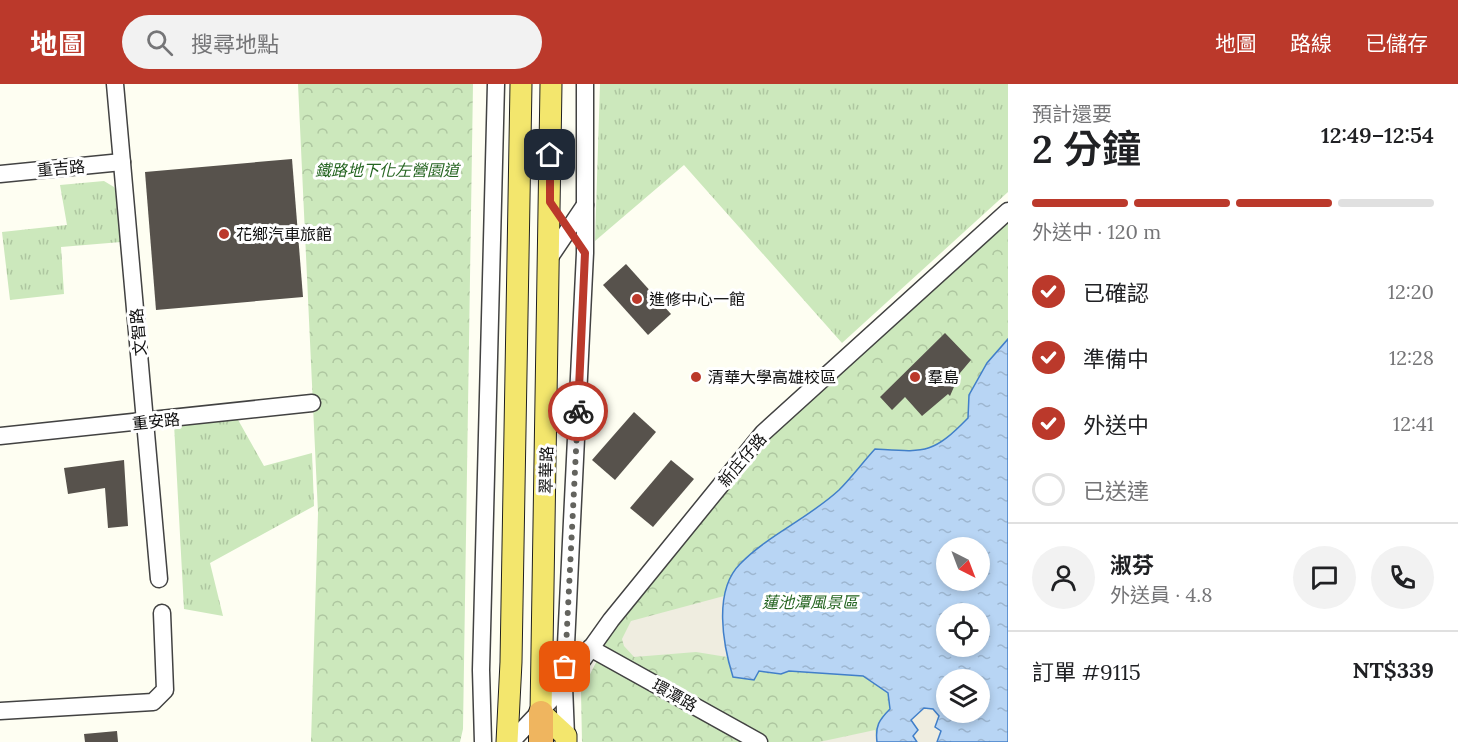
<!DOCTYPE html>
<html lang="zh-TW">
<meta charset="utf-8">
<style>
body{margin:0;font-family:Lora,"Noto Sans TC",serif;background:#f2f2f2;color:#202124;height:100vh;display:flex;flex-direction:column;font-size:22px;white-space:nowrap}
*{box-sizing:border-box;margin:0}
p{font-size:20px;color:#757577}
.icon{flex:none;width:33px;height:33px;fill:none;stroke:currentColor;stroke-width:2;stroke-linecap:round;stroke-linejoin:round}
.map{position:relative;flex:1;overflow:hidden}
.side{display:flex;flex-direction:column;background:#fff;width:450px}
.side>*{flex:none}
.needle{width:39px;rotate:138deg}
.tools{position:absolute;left:936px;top:453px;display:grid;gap:12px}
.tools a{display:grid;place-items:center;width:54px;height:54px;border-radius:50%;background:#fff;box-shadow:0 3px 9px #0003;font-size:30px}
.pin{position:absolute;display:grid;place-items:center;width:51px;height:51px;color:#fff;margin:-26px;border-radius:12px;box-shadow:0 3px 9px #0006}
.courier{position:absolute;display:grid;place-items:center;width:60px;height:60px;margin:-30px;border:4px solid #bb392b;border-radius:50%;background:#fff;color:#222;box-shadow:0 2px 8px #0007}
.summary em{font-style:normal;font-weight:600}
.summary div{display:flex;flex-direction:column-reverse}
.summary{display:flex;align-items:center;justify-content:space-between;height:102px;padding:0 24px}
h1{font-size:39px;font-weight:600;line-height:45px}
.bar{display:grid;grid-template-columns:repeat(4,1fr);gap:9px 6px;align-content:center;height:72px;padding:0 24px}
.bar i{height:8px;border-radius:4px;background:#e0e0e0}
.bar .selected{background:#bb392b}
.bar p{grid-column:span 4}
.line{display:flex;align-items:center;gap:15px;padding:0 24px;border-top:2px solid #e0e0e0}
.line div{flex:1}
.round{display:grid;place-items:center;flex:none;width:63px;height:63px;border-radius:32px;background:#f2f2f2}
ol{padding:0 24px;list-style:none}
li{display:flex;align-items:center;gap:18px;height:66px}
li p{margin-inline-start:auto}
li .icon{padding:6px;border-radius:50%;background:#bb392b;color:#fff;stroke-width:4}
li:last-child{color:#757577}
li i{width:33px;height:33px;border:3px solid #e0e0e0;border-radius:50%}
header{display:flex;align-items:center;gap:36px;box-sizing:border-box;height:84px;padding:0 30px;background:#bb392b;color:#fff}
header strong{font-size:28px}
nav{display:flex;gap:33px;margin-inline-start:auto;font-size:21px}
.search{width:420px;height:54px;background:#f2f2f2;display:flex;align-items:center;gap:15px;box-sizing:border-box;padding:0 21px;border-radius:33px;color:#757577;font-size:22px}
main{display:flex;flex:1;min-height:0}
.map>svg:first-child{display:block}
.grass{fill:url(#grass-tufts)}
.park{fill:url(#park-crowns);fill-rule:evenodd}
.plaza{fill:#efede0}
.water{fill:url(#water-ripples);stroke:#417fc9;stroke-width:1.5;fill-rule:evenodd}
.building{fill:#57524c}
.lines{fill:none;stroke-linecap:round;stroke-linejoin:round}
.minor-casing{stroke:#424242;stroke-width:19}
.major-casing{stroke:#202020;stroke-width:23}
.highway-casing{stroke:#202020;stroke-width:26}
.minor{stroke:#fff;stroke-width:16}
.major{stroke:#f3e66d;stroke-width:21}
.highway{stroke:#efb55f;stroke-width:24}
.done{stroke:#63635e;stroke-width:6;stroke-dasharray:0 10.8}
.route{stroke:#bb392b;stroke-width:8}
.poi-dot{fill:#bb392b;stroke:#fff;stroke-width:2}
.labels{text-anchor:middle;stroke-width:6;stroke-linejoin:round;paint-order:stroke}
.street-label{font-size:16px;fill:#0f0f0f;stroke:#fff}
.park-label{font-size:16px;font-style:italic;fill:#256521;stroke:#fff}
.poi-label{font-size:16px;fill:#0f0f0f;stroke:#fff;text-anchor:start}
</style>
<header>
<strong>地圖</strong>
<div class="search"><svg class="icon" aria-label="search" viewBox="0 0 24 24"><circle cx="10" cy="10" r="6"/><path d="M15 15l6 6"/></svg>搜尋地點</div>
<nav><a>地圖</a><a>路線</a><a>已儲存</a></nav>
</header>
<main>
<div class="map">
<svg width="1008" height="658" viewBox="0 0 1008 658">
<defs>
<pattern id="grass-tufts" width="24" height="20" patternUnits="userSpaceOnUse" patternTransform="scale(1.5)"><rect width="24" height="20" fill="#cce8bc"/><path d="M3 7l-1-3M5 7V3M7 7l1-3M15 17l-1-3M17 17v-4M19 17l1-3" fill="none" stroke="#aec6a0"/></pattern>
<pattern id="park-crowns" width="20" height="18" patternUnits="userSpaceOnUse" patternTransform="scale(1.5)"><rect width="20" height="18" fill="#cce8bc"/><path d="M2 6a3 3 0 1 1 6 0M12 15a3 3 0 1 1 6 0" fill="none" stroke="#aec6a0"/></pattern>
<pattern id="water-ripples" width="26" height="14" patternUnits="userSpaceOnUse" patternTransform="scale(1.5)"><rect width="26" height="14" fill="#b8d5f4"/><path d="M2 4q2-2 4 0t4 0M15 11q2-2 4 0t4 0" fill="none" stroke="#9db6d0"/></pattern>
</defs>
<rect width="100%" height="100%" fill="#fefef2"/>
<!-- grass -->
<g class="grass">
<path d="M600 0H1008V108L842 259 684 81 595 157Z"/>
<path d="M104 97 114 103 118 111 121 158 61 163 64 210 10 216 2 148 67 141 60 101Z"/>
<path d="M237 334 264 382 312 369 314 422 210 479 223 532 184 525 174 340Z"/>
</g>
<!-- park -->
<g class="park">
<path d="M298 0H473L463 645 460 658H311L318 429Z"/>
<path d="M1008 136V658H582L581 608 613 545 780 341ZM946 464H980V496H946ZM946 530H980V562H946ZM946 596H980V628H946Z"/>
</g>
<!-- plaza -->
<g class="plaza">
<path d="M724 512 722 533 727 573 696 568 634 573 624 562 622 555 631 537Z"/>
<path d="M924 624 933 625 939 632 941 647 937 658H917L913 652 911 636Z"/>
<path d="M875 646 877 658H819Z"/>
</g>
<!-- water -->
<path class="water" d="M1008 255V658H937L941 647 935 643 939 632 933 625 924 624 911 636 918 646 913 652 917 658H877C875 642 879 636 890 625L888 609 863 592 789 587 781 590 759 587 754 596 733 593C723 561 713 507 740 480 768 451 809 434 839 406 852 393 863 378 875 365 925 368 932 371 968 334L969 311 987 279ZM946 464H980V496H946ZM946 530H980V562H946ZM946 596H980V628H946Z"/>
<!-- building -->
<g class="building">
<path d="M292 75 303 213 156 226 145 88Z"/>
<path d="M626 180 671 230 648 251 603 201Z"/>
<path d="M945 249 971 276 960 289 950 312 948 310 922 332 905 313 892 326 880 313Z"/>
<path d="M634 328 656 348 615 396 592 376Z"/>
<path d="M124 376 128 442 108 444 105 404 68 410 64 384Z"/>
<path d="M671 376 694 395 653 443 630 424Z"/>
<path d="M117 647 118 658H85L84 650Z"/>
</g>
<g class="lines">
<defs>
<g id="minor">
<path d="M115 0 159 495"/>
<path d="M0 90 122 78"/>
<path d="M550 173 585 121"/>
<path d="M0 352 312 319"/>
<path d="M590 564 759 658"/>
<path d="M0 627 153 618 165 606 162 529"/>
<path d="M566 652 564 602 585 169V0"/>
<path d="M483 658 481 586 496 0"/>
<path d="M511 658 564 602 611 536 763 349 1008 127"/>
</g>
<g id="major">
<path d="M551 0 541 629 566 652V658"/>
<path d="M507 658 511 578 521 0"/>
</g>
<path id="highway" d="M541 629V658"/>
</defs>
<!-- minor casing -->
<use href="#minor" class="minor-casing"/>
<!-- major casing -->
<use href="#major" class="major-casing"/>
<!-- highway casing -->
<use href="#highway" class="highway-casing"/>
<!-- minor -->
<use href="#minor" class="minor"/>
<!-- major -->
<use href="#major" class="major"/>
<!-- highway -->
<use href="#highway" class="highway"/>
</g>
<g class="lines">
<!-- done -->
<path class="done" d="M565 583 578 327"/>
<!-- route -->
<path class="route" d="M550 71V118L585 169 578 327"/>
</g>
<!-- markers -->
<g class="poi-dot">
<circle cx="224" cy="150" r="6"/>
<circle cx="637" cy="215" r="6"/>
<circle cx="696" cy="293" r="6"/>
<circle cx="915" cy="293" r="6"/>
</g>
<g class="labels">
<!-- street labels -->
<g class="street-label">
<text transform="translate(61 84) rotate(-5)" y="6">重吉路</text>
<text transform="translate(138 248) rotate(-95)" y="6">文智路</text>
<text transform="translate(156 337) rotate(-6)" y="6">重安路</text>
<text transform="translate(742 376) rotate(-50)" y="6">新庄仔路</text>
<text transform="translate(546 386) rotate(-89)" y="6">翠華路</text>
<text transform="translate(675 611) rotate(29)" y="6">環潭路</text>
</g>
<!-- park labels -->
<g class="park-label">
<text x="387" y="92">鐵路地下化左營園道</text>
<text x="810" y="524">蓮池潭風景區</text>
</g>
<!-- poi labels -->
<g class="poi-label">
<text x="236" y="156">花鄉汽車旅館</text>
<text x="649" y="221">進修中心一館</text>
<text x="708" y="299">清華大學高雄校區</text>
<text x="927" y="299">羣島</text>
</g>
</g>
</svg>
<div class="tools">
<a><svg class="needle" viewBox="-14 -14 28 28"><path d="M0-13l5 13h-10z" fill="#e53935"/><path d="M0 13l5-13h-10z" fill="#757577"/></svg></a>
<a><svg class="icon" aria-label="locate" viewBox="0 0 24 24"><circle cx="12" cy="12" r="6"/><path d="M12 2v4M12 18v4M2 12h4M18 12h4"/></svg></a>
<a><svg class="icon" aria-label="layers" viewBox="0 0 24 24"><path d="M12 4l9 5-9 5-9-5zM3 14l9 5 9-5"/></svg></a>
</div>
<div class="pin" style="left:565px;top:583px;background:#ea580c"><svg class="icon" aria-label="bag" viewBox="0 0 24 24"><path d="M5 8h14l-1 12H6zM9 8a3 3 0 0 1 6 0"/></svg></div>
<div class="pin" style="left:550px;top:71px;background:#1f2937"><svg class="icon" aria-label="home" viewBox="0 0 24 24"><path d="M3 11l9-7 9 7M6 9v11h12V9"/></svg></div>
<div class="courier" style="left:578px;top:327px"><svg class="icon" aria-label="bike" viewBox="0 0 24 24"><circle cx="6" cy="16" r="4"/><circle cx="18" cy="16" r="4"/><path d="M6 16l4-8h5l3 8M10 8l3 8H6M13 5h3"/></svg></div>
</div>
<section class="side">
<div class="summary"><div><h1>2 分鐘</h1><p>預計還要</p></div><em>12:49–12:54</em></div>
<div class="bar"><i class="selected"></i><i class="selected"></i><i class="selected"></i><i></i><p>外送中 · 120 m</p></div>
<ol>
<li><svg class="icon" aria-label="check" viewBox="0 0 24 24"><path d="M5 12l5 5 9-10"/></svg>已確認<p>12:20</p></li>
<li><svg class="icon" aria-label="check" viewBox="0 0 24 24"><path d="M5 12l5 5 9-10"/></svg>準備中<p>12:28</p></li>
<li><svg class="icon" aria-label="check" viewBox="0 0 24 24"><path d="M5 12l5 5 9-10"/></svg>外送中<p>12:41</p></li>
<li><i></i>已送達</li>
</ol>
<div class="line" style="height:108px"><a class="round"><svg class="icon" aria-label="person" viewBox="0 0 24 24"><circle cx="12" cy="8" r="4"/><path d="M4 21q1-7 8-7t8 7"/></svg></a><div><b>淑芬</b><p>外送員 · 4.8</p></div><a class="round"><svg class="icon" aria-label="chat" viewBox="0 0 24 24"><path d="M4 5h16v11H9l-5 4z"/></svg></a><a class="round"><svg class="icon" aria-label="phone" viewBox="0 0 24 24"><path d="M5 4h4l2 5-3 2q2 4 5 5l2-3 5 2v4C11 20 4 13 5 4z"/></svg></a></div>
<div class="line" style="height:78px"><div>訂單 #9115</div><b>NT$339</b></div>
</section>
</main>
